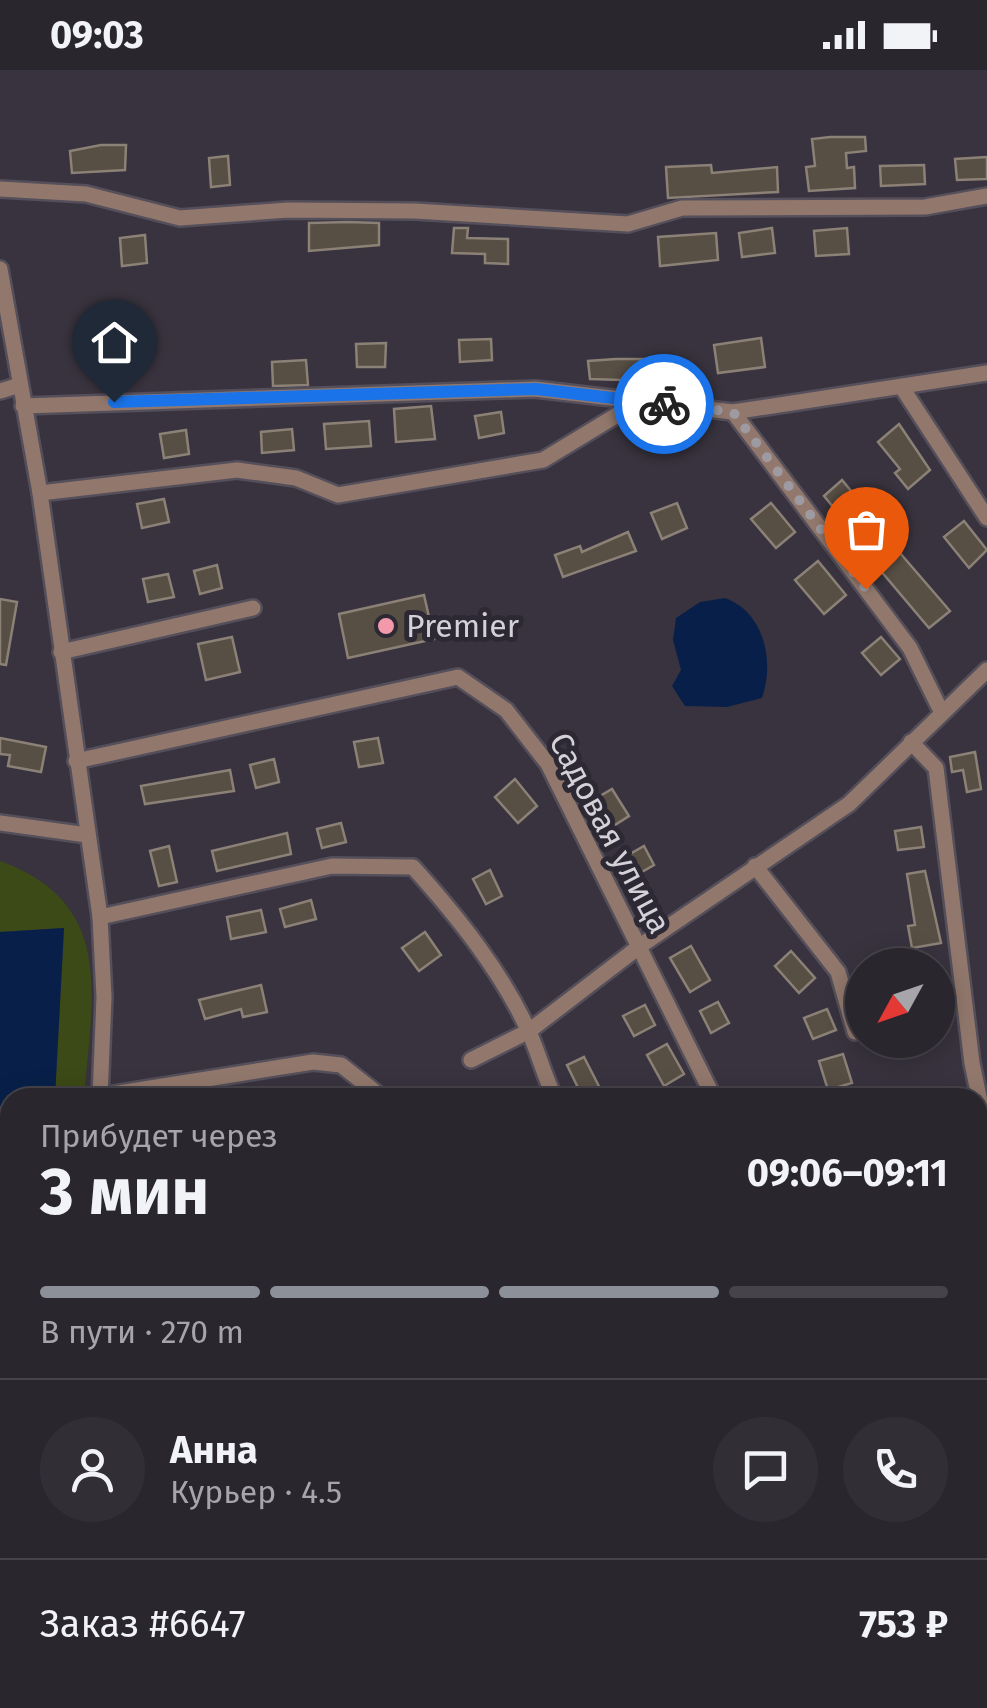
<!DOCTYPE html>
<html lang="ru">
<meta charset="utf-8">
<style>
body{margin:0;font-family:"Fira Sans",sans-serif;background:#322e36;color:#f1f3f6;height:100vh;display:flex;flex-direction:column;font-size:38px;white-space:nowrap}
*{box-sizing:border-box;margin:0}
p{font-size:32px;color:#a5a5aa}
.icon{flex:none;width:55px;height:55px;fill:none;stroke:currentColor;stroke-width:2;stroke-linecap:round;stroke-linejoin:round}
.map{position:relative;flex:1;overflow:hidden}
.side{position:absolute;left:0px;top:1018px;width:988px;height:622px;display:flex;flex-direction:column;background:#2a262e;border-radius:30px 30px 0 0;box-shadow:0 5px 25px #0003,0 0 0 2px #46434a}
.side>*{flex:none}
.needle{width:65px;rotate:230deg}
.buttons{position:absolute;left:845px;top:878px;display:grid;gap:20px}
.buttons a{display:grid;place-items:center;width:110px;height:110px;border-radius:50%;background:#2a262e;box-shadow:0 5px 25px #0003,0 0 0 2px #46434a;font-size:50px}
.pin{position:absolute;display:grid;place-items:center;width:85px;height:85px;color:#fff;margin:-102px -42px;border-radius:50% 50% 50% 0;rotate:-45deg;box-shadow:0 0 10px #0007}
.pin .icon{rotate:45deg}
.courier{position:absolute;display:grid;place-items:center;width:100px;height:100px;margin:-50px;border:8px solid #1a73e8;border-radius:50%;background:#fff;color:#222;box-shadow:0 2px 12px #0007}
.overview em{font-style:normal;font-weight:700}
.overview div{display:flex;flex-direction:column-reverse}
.overview{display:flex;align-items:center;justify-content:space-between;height:170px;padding:0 40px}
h1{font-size:65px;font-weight:700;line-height:75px}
.bar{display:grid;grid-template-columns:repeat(4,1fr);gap:15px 10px;align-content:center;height:120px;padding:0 40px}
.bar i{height:12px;border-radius:8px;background:#46434a}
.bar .selected{background:#8c9099}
.bar p{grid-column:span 4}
.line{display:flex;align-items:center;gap:25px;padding:0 40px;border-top:2px solid #46434a}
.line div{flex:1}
.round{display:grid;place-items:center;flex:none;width:105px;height:105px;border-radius:52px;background:#322e36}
.status{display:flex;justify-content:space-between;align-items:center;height:70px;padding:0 50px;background:#2a262e;direction:ltr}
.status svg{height:28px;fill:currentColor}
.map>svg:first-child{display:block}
.green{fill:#3b4a16}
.water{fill:#082049}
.building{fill:#574e44;stroke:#8b8176;stroke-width:2.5}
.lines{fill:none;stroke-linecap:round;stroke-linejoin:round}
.minor-casing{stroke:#544f5a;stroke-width:20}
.minor{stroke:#92786c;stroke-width:15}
.done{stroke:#9d9aa2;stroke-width:10;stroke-dasharray:0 18}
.route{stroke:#1a73e8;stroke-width:12}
.poi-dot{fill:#f29aac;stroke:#2d2934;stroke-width:4}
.labels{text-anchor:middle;stroke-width:10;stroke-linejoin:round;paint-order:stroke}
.poi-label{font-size:32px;fill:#d4d1d8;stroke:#2d2934;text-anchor:start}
.street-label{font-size:32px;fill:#d4d1d8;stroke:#2d2934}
</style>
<div class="status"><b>09:03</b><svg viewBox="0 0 49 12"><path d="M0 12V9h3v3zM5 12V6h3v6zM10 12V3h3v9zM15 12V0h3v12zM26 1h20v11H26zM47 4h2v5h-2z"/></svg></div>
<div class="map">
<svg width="987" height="1638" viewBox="0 0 987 1638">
<rect width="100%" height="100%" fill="#38333e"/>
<!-- green -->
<g class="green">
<path d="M0 791C117 833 92 928 84 1027H55L64 858 0 862Z"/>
<path d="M10 1158V1271L0 1279V1178Z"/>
<path d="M987 1338V1482L978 1461V1345Z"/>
</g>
<!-- water -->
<g class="water">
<path d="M725 528C764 542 775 591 762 628L727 637 685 636 672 616 681 600 673 570 676 548 700 532Z"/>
<path d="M64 858 55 1027 10 1028V1158L0 1178V862Z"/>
</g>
<!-- building -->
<g class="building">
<path d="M830 67H865L866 81 846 83 847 98 854 97 855 118 809 121 806 97 815 96 812 69Z"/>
<path d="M101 75H126L125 100 72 103 70 81Z"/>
<path d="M228 86 230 115 211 117 209 88Z"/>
<path d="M987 87V109L957 110 955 89Z"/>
<path d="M711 95 712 103 777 97 778 122 668 128 666 97Z"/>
<path d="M924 95 925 114 881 116 880 96Z"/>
<path d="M348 152 379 153V175L309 181V153Z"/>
<path d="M454 158H468L467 168 508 169V194L485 193V184L452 183Z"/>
<path d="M772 158 775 183 742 187 739 163Z"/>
<path d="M847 158 849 184 816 186 814 161Z"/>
<path d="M716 163 718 190 660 196 658 167Z"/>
<path d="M145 165 147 193 122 196 120 168Z"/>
<path d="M761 268 765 297 718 303 714 275Z"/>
<path d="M491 269 492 290 460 292 459 270Z"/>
<path d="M386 273 385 297H357L356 274Z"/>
<path d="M616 289H654L656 311 590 309 588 291Z"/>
<path d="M306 290 308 315 273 316 272 292Z"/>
<path d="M431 336 435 369 396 372 394 339Z"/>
<path d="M501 342 504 363 479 368 475 346Z"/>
<path d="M369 351 371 376 326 379 324 354Z"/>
<path d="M899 354 930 400 908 419 895 403 900 399 878 372Z"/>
<path d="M292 359 294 380 262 383 261 362Z"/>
<path d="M186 360 189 384 164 388 160 364Z"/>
<path d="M842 410 867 440 848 455 824 426Z"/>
<path d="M164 429 169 452 142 458 137 434Z"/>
<path d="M677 433 687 458 662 469 651 443Z"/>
<path d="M771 433 795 462 776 478 751 449Z"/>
<path d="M964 451 987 480 969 498 944 467Z"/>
<path d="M628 462 636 481 563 507 555 485 580 476 582 482Z"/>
<path d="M900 483 950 541 929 558 880 500Z"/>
<path d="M818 491 846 525 824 544 795 510Z"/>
<path d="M217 495 222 518 200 524 194 501Z"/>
<path d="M168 504 174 527 148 532 143 509Z"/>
<path d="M424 525 434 569 348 588 339 544Z"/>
<path d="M0 529 17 532 6 595 0 594Z"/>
<path d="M232 567 240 602 206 610 198 574Z"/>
<path d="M881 567 900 589 881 605 862 583Z"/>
<path d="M0 668 46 677 41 702 8 696 10 685 0 684Z"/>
<path d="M378 668 383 693 359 697 354 672Z"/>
<path d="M975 682 981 719 967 722 963 700 952 702 950 687Z"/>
<path d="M274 689 279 712 256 718 250 695Z"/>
<path d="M230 700 234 721 145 734 141 716Z"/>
<path d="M515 709 537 736 518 753 495 727Z"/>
<path d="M612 719 629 746 607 760 590 732Z"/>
<path d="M341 753 346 772 322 778 317 759Z"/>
<path d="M921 757 924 777 898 780 895 761Z"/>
<path d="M287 763 291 784 217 801 212 781Z"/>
<path d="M169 776 177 812 159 816 150 781Z"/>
<path d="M644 776 654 795 633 807 623 788Z"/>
<path d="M490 800 502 826 486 834 473 809Z"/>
<path d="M925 801 941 873 912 878 908 856 915 855 907 804Z"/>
<path d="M311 830 316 849 285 857 280 839Z"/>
<path d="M261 840 266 862 231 869 227 847Z"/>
<path d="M425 862 441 885 419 901 402 878Z"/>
<path d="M691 876 710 910 690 922 670 888Z"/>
<path d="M791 881 815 908 799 923 775 896Z"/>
<path d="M261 915 267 942 243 947 241 939 205 949 199 930Z"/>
<path d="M718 932 729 953 711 963 700 941Z"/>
<path d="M645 935 655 955 634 966 623 946Z"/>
<path d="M827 939 836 960 813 969 804 948Z"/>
<path d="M667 974 684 1004 664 1016 647 985Z"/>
<path d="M843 984 852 1013 828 1020 819 991Z"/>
<path d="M584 987 605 1028H583L567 995Z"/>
</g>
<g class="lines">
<defs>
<g id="minor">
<path d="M0 119 86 124 180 148 288 140 415 141 628 154 682 138 925 137 987 126"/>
<path d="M0 199 40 423 100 847 104 927 100 1028"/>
<path d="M903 319 987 448"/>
<path d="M0 321 20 315"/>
<path d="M23 336 535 319 733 342 987 303"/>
<path d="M733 342 910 578 941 641"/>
<path d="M40 423 237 400 296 408 338 425 543 390 640 331"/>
<path d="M61 582 253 538"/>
<path d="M911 672 936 698 972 993 987 1065"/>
<path d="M76 691 458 607 506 640 548 694 714 1028"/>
<path d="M0 753 87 765"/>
<path d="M755 796 838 902 855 962"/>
<path d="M100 847 332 796 413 797C457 846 502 902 529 962 539 984 544 1006 555 1028"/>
<path d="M471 990 529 961 640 876 849 734 987 600"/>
<path d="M100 1026 313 992 341 995 383 1028"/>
<path d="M0 1298 10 1290"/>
<path d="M978 1542 987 1516"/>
<path d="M0 1601 10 1598"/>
<path d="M806 1630 830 1638"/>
<path d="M942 1638 945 1630"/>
</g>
</defs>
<!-- minor casing -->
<use href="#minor" class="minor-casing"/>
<!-- minor -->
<use href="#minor" class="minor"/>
</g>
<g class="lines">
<!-- done -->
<path class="done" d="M664 334 733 342 866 519"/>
<!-- route -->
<path class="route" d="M114 332 536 319 664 334"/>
</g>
<!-- markers -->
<circle class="poi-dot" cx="386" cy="556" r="10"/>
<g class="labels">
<!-- poi labels -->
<g class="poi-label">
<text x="406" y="567">Premier</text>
</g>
<!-- street labels -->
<g class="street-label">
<text transform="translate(610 763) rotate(62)" y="11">Садовая улица</text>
</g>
</g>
</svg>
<div class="buttons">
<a><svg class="needle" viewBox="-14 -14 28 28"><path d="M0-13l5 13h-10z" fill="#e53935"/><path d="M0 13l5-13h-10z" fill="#a5a5aa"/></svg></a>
</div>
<div class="pin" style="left:866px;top:519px;background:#ea580c"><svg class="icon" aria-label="bag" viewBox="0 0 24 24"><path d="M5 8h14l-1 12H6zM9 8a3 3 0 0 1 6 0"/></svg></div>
<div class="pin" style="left:114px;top:332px;background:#1f2937"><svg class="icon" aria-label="home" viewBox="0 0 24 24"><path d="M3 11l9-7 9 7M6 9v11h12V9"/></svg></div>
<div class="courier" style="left:664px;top:334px"><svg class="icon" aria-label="bike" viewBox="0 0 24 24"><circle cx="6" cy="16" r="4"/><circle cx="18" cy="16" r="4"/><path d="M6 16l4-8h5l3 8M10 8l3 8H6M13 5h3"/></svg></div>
<section class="side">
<div class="overview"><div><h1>3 мин</h1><p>Прибудет через</p></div><em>09:06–09:11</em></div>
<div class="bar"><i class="selected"></i><i class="selected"></i><i class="selected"></i><i></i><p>В пути · 270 m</p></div>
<div class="line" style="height:180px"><a class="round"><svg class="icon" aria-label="person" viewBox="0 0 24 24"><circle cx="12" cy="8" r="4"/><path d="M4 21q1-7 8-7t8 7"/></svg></a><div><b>Анна</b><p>Курьер · 4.5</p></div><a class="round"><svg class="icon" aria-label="chat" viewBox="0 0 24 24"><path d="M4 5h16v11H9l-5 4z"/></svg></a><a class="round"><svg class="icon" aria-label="phone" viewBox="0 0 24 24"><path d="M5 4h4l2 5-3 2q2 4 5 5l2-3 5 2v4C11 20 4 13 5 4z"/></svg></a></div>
<div class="line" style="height:130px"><div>Заказ #6647</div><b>753 ₽</b></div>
</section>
</div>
